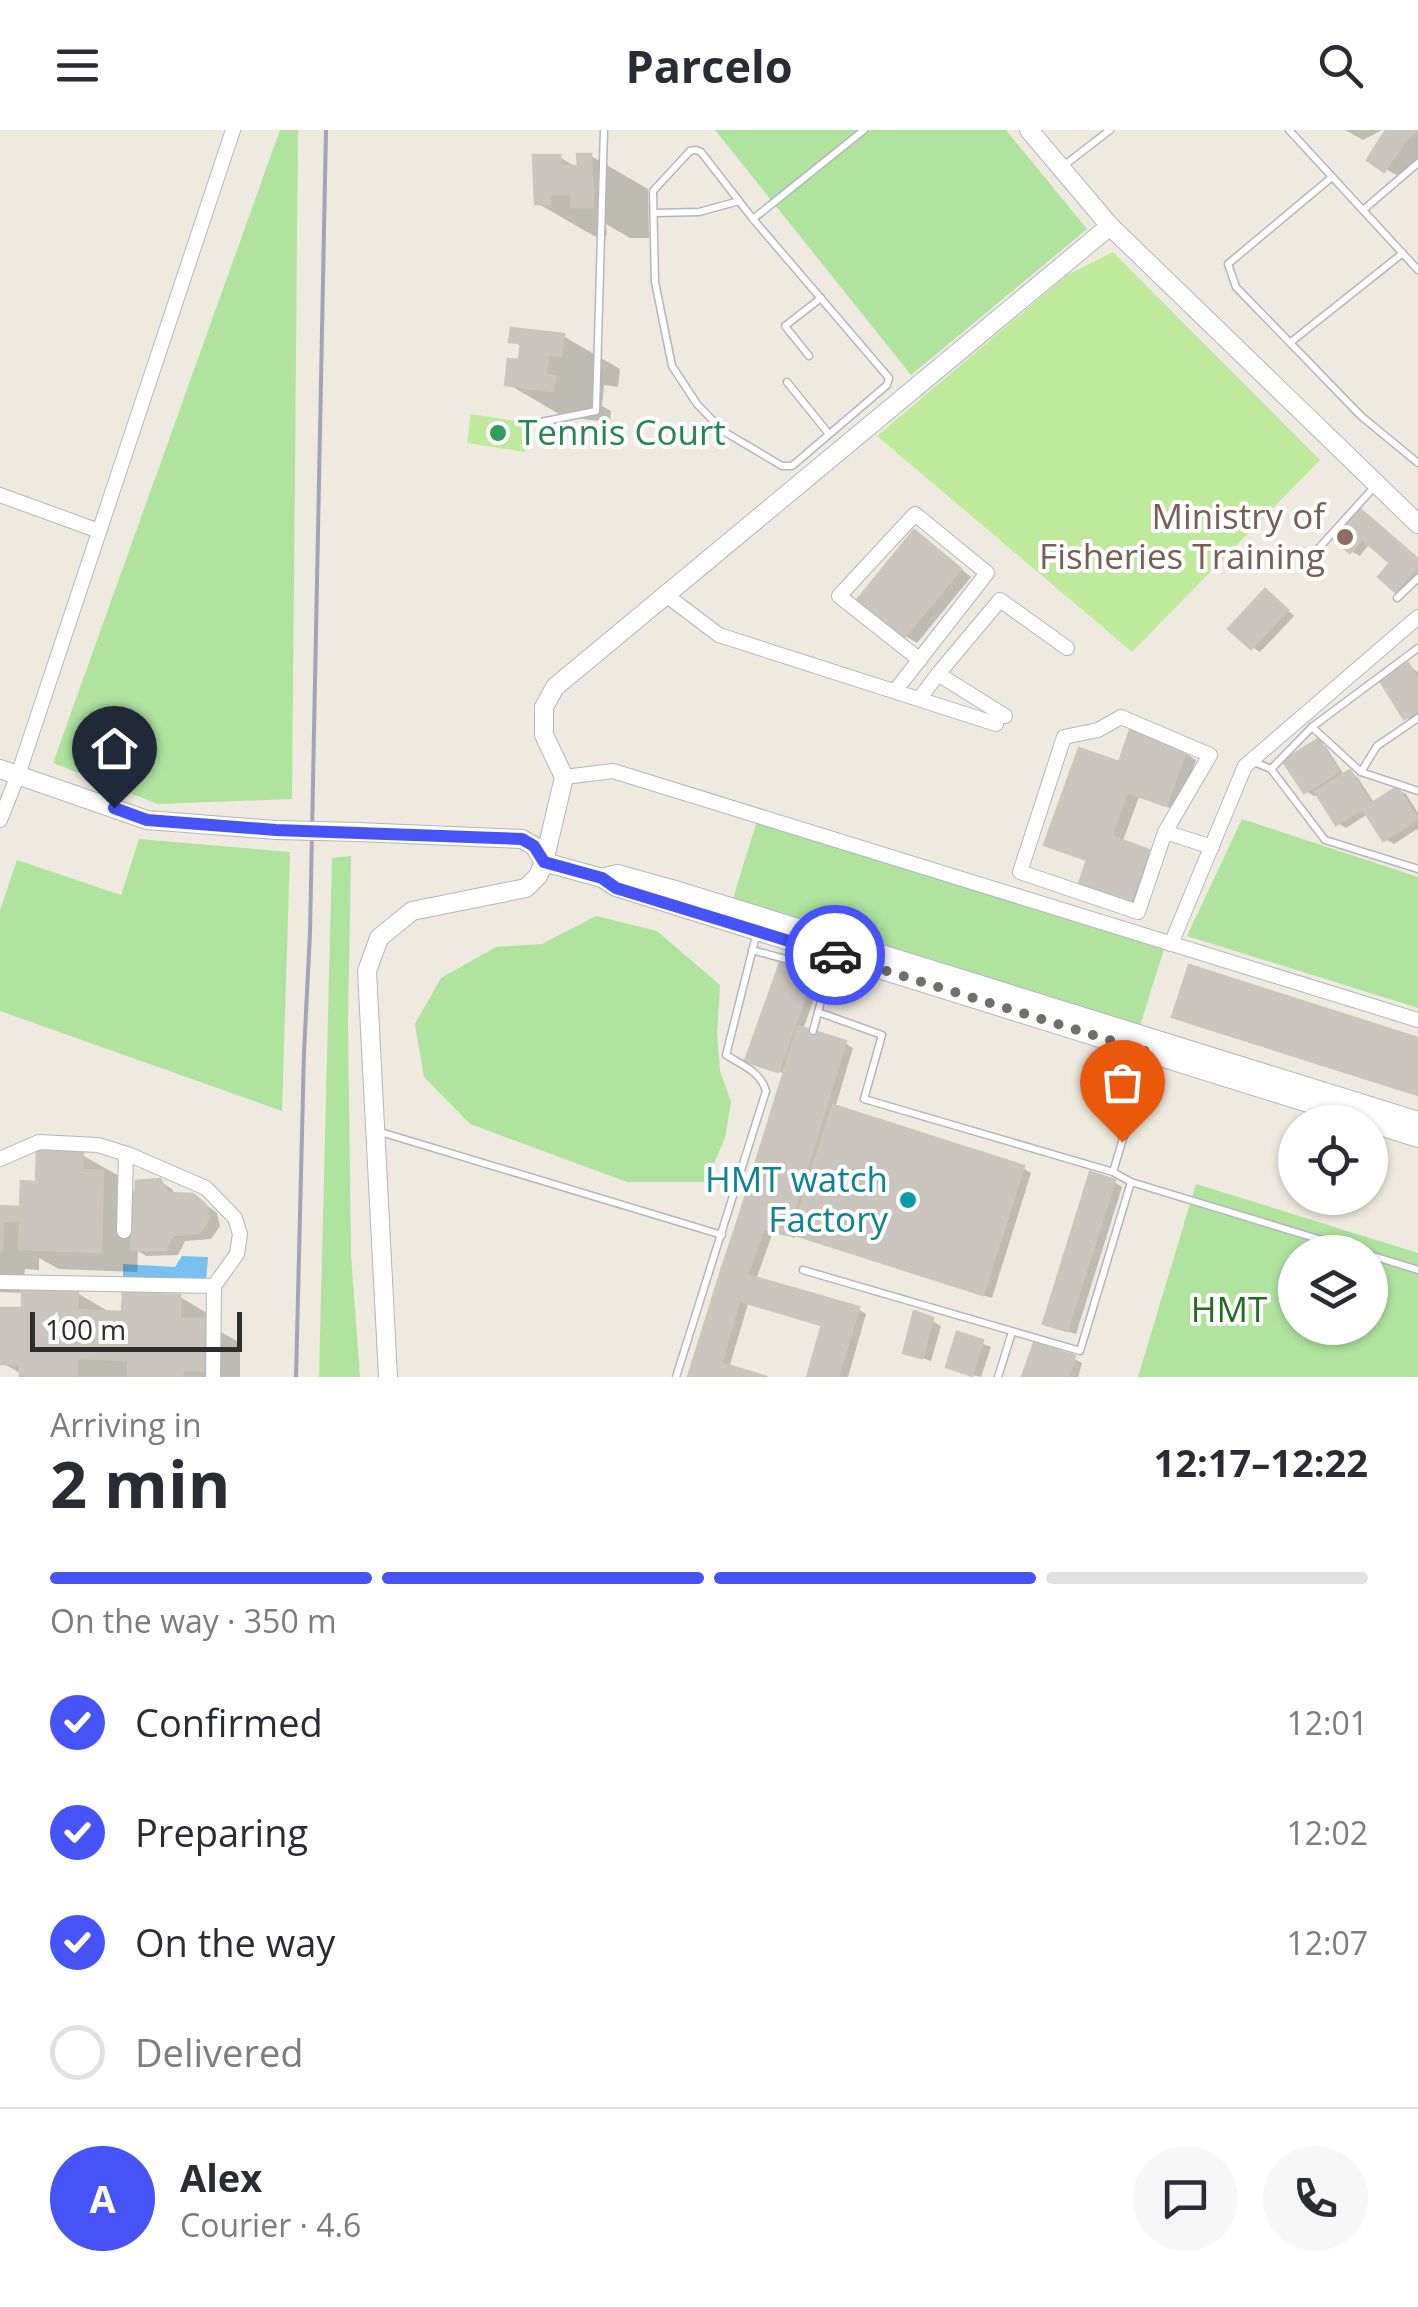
<!DOCTYPE html>
<meta charset="utf-8">
<style>
body{margin:0;font-family:"Open Sans",sans-serif;background:#f7f7f7;color:#2b2b33;height:100vh;display:flex;flex-direction:column;font-size:38px;white-space:nowrap}
*{box-sizing:border-box;margin:0}
p{font-size:32px;color:#7c7c81}
.icon{flex:none;width:55px;height:55px;fill:none;stroke:currentColor;stroke-width:2;stroke-linecap:round;stroke-linejoin:round}
.map{position:relative;height:1247px;overflow:hidden}
.details{display:flex;flex-direction:column;background:#fff;flex:1}
.details>*{flex:none}
.buttons{position:absolute;left:1278px;top:975px;display:grid;gap:20px}
.buttons a{display:grid;place-items:center;width:110px;height:110px;border-radius:50%;background:#fff;box-shadow:0 2px 8px #0004;font-size:50px}
.scale{position:absolute;left:30px;bottom:25px;width:212px;box-sizing:border-box;padding-left:10px;border:5px solid #2d2d2d;border-top:0;font-size:28px;line-height:35px;white-space:nowrap;color:#2d2d2d;-webkit-text-stroke:8px #fff;paint-order:stroke}
.pin{position:absolute;display:grid;place-items:center;width:85px;height:85px;color:#fff;margin:-102px -42px;border-radius:50% 50% 50% 0;rotate:-45deg;box-shadow:0 0 10px #0007}
.pin .icon{rotate:45deg}
.courier{position:absolute;display:grid;place-items:center;width:100px;height:100px;margin:-50px;border:8px solid #4553f7;border-radius:50%;background:#fff;color:#222;box-shadow:0 2px 12px #0007}
.overview em{font-style:normal;font-weight:700}
.overview div{display:flex;flex-direction:column-reverse}
.overview{display:flex;align-items:center;justify-content:space-between;height:170px;padding:0 50px}
h1{font-size:65px;font-weight:700;line-height:75px}
.bar{display:grid;grid-template-columns:repeat(4,1fr);gap:15px 10px;align-content:center;height:120px;padding:0 50px}
.bar i{height:12px;border-radius:8px;background:#e1e1e2}
.bar .on{background:#4553f7}
.bar p{grid-column:span 4}
.line{display:flex;align-items:center;gap:25px;padding:0 50px;border-top:2px solid #e1e1e2}
.line div{flex:1}
.round{display:grid;place-items:center;flex:none;width:105px;height:105px;border-radius:52px;background:#f7f7f7}
ol{padding:0 50px;list-style:none}
li{display:flex;align-items:center;gap:30px;height:110px}
li p{margin-inline-start:auto}
li .icon{padding:10px;border-radius:50%;background:#4553f7;color:#fff;stroke-width:4}
li:last-child{color:#7c7c81}
li i{width:55px;height:55px;border:5px solid #e1e1e2;border-radius:50%}
header{display:flex;justify-content:space-between;align-items:center;height:130px;padding:0 50px;background:#fff;font-size:45px;font-weight:700}
.map>svg:first-child{display:block}
.green{fill:#afe39e;fill-rule:evenodd}
.pitch{fill:#c0ea9b}
.water{fill:#76c1ed}
.shadow{fill:#0003}
.building{fill:#cac6bf;stroke:#cac6b9;stroke-width:2.5}
.lines{fill:none;stroke-linecap:round;stroke-linejoin:round}
.lane-casing{stroke:#b3b5c0;stroke-width:9}
.street-casing{stroke:#b3b5c0;stroke-width:16}
.secondary-casing{stroke:#b3b5c0;stroke-width:20}
.lane{stroke:#fff;stroke-width:6}
.street{stroke:#fff;stroke-width:14}
.secondary{stroke:#fff;stroke-width:18}
.rail{stroke:#a3a3b7;stroke-width:4}
.secondary-bridge-casing{stroke:#b3b5c0;stroke-width:20;stroke-linecap:butt}
.secondary-bridge{stroke:#fff;stroke-width:18}
.done{stroke:#716f6c;stroke-width:10;stroke-dasharray:0 18}
.route{stroke:#4553f7;stroke-width:12}
.leisure-dot{fill:#2e9e5b;stroke:#fff;stroke-width:4}
.education-dot{fill:#8d6e63;stroke:#fff;stroke-width:4}
.culture-dot{fill:#0f9aa8;stroke:#fff;stroke-width:4}
.labels{text-anchor:middle;stroke-width:8;stroke-linejoin:round;paint-order:stroke}
.leisure-label{font-size:35px;fill:#27864d;stroke:#fff;text-anchor:start}
.education-label{font-size:35px;fill:#785e54;stroke:#fff;text-anchor:end}
.culture-label{font-size:35px;fill:#0d838f;stroke:#fff;text-anchor:end}
.park-label{font-size:35px;fill:#256b1d;stroke:#fff}
</style>
<header><svg class="icon" aria-label="menu" viewBox="0 0 24 24"><path d="M4 6h16M4 12h16M4 18h16"/></svg>Parcelo<svg class="icon" aria-label="search" viewBox="0 0 24 24"><circle cx="10" cy="10" r="6"/><path d="M15 15l6 6"/></svg></header>
<div class="map">
<svg width="1418" height="1247" viewBox="0 0 1418 1247">
<rect width="100%" height="100%" fill="#eeeae0"/>
<!-- green -->
<g class="green">
<path d="M280 0H298L292 669 158 674 53 633Z"/>
<path d="M715 0H1006L1087 99 911 245Z"/>
<path d="M1242 689 1418 747V878L1187 806Z"/>
<path d="M757 691 1164 819 1140 896 733 768Z"/>
<path d="M139 709 290 722 282 981 0 881V781L17 730 121 765Z"/>
<path d="M351 726 348 892 351 1125 360 1247H319L332 728Z"/>
<path d="M596 786 657 801 720 855 717 904 720 941 731 972 725 1008 706 1052H627L470 994 424 947 415 894 441 848 496 817 542 814Z"/>
<path d="M1196 1054 1418 1123V1247H1138ZM1295 1122H1370V1198H1295Z"/>
</g>
<!-- pitch -->
<g class="pitch">
<path d="M1113 122 1320 330 1132 522 877 306 1067 145Z"/>
<path d="M471 284 529 293 525 322 467 313Z"/>
</g>
<!-- water -->
<path class="water" d="M182 1126 208 1127 206 1151 123 1148V1134L175 1137Z"/>
<!-- shadow -->
<g class="shadow">
<path d="M1345 0H1382L1363 10Z"/>
<path d="M1389 0H1418V29L1404 50 1370 29Z"/>
<path d="M591 26 648 59 649 108H630L606 94 607 105 594 106 537 73 559 27 580 39Z"/>
<path d="M563 206 620 239 618 257 604 255 602 276 611 281 610 292 564 287 508 254 521 233 523 217 512 211Z"/>
<path d="M1361 383 1418 429V449L1405 465 1396 460 1394 433 1370 413 1360 426 1351 421Z"/>
<path d="M926 410 971 447 917 513 905 506Z"/>
<path d="M1266 462 1294 486 1260 522 1252 517Z"/>
<path d="M1409 536 1418 542V589L1414 592 1406 587Z"/>
<path d="M1318 612 1326 617 1345 646 1350 643 1358 648 1375 674 1397 659 1406 664 1418 683V701L1417 699 1394 714 1385 709 1369 683 1346 698 1338 693 1319 664 1314 666 1306 661Z"/>
<path d="M1185 623 1196 630 1178 681 1139 667 1122 713 1160 729 1142 777 1094 760 1082 753 1090 731 1047 714 1120 635Z"/>
<path d="M813 845 821 849 803 900 845 913 853 918 835 978 1023 1038 1031 1043 992 1168 796 1104 795 1108 773 1102 756 1150 858 1179 866 1184 848 1247H809L825 1196 748 1174 729 1238 691 1247 785 944 757 934Z"/>
<path d="M1175 886 1418 911V966L1187 893Z"/>
<path d="M82 1025 119 1046V1053L138 1064 159 1051 172 1059 176 1066 205 1074 217 1083 220 1096 211 1109 185 1111 178 1125 146 1126 138 1121 137 1142 59 1139 39 1128V1140L25 1139 22 1162 77 1163 113 1184H125L180 1167 217 1189 216 1199 240 1213V1247H23V1245L1 1232 24 1181 25 1163 0 1162V1079L23 1080 38 1055Z"/>
<path d="M1114 1052 1122 1057 1076 1204 1054 1197Z"/>
<path d="M932 1191 941 1196 931 1231 906 1222Z"/>
<path d="M959 1205 991 1217 981 1247 957 1241Z"/>
<path d="M1074 1229 1082 1233 1078 1247H1025Z"/>
</g>
<!-- building -->
<g class="building">
<path d="M1386 0H1417L1406 10 1384 42 1367 30Z"/>
<path d="M577 24H591L593 77H571V64H550V74H535L533 25H560V36H578Z"/>
<path d="M511 198 564 204 561 226 548 224 546 245 555 246 553 261 505 255 508 229 519 230 521 213 509 212Z"/>
<path d="M1360 379 1418 429V435L1395 462 1378 447 1390 433 1362 409 1350 423 1334 410Z"/>
<path d="M914 400 961 439 904 508 857 470Z"/>
<path d="M1265 459 1288 480 1251 519 1228 499Z"/>
<path d="M1408 533 1418 548V580L1404 589 1380 551Z"/>
<path d="M1130 600 1186 621 1166 676 1127 662 1111 706 1149 720 1130 773 1079 754 1087 730 1044 715 1079 618 1119 632Z"/>
<path d="M1318 609 1339 641 1304 663 1283 631Z"/>
<path d="M1350 640 1370 673 1336 695 1315 662Z"/>
<path d="M1397 657 1418 689 1383 711 1363 679Z"/>
<path d="M781 830 814 842 778 942 745 931Z"/>
<path d="M1189 835 1418 908V965L1172 887Z"/>
<path d="M798 896 846 911 786 1105 738 1090Z"/>
<path d="M833 975 1024 1036 983 1165 792 1104Z"/>
<path d="M37 1021 83 1022 82 1040 103 1041 101 1122 19 1119 20 1091H3L2 1120H0V1076L20 1077 21 1051 36 1052Z"/>
<path d="M1090 1042 1115 1050 1067 1201 1043 1194Z"/>
<path d="M160 1049 168 1063 193 1064 205 1074 209 1088 199 1103 173 1105 165 1120H131L136 1051Z"/>
<path d="M738 1090 764 1099 747 1145 722 1138Z"/>
<path d="M722 1138 747 1145 717 1247H688Z"/>
<path d="M747 1145 859 1177 851 1204 740 1171Z"/>
<path d="M22 1159 78 1161 77 1180 122 1182 123 1163 180 1165V1189H204L203 1240H183L182 1247H128V1230L77 1228V1247H20V1234H0V1178H22Z"/>
<path d="M914 1181 933 1188 922 1228 903 1223Z"/>
<path d="M822 1195 851 1204 838 1247H807Z"/>
<path d="M957 1202 983 1210 972 1246 946 1237Z"/>
<path d="M1034 1213 1075 1226 1068 1247H1022Z"/>
<path d="M721 1233 767 1247H717Z"/>
</g>
<g class="lines">
<defs>
<g id="lane">
<path d="M1289 0 1418 140"/>
<path d="M696 20 701 22 753 89 889 248 887 255 792 336H782L723 301 697 274 672 236 655 152 653 61 690 21Z"/>
<path d="M1062 37 1110 0"/>
<path d="M1332 47 1228 134 1236 157 1361 286 1418 333"/>
<path d="M1363 80 1418 33"/>
<path d="M654 83 699 82 739 71"/>
<path d="M753 89 864 0"/>
<path d="M1291 212 1403 123"/>
<path d="M809 226 785 196 821 168"/>
<path d="M787 252 829 304"/>
<path d="M541 292 596 281 604 0"/>
<path d="M1318 419 1376 355"/>
<path d="M1397 468 1418 448"/>
<path d="M1312 597 1361 642 1418 661"/>
<path d="M1252 631 1271 639 1325 710 1418 739"/>
<path d="M1271 639 1312 597 1418 518"/>
<path d="M1361 642 1377 616 1418 588"/>
<path d="M752 820 829 841 813 901"/>
<path d="M829 841 848 847"/>
<path d="M818 882 882 905 864 969 1113 1042"/>
<path d="M377 1001 722 1105"/>
<path d="M1131 1052 1361 1122"/>
<path d="M1370 1125 1418 1140"/>
<path d="M803 1140 1080 1221 1131 1052 1113 1042 1148 924"/>
<path d="M676 1247 766 961C761 942 742 935 726 925L757 802"/>
<path d="M998 1247 1012 1202"/>
</g>
<g id="street">
<path d="M0 365 99 401"/>
<path d="M666 465 719 505 996 594"/>
<path d="M938 544 1000 470 1067 518"/>
<path d="M895 561 987 443 915 384 839 466 920 530"/>
<path d="M919 569 938 544 1005 586"/>
<path d="M1121 587 1210 625 1165 702 1138 782 1020 742 1064 607 1098 600Z"/>
<path d="M564 647 613 641 1418 890"/>
<path d="M0 690 18 645 233 0"/>
<path d="M1165 702 1212 717"/>
<path d="M1171 814 1245 636 1418 487"/>
<path d="M0 1029 39 1012 98 1015 130 1025 206 1058 235 1088 240 1104 237 1124 214 1156 213 1247"/>
<path d="M124 1101 126 1024"/>
<path d="M0 1152 214 1156"/>
</g>
<g id="secondary">
<path d="M1029 0 1110 96 555 557 544 577V605L564 647 544 732 602 748 616 757 1369 992"/>
<path d="M1110 96 1418 394"/>
<path d="M0 639 147 690 276 700"/>
<path d="M358 702 522 709 534 716 544 732 538 746 526 758 412 781 379 808 367 841 388 1247"/>
<path d="M602 748 617 744 682 762 1418 991"/>
<path d="M1370 993 1418 1008"/>
</g>
</defs>
<!-- lane casing -->
<use href="#lane" class="lane-casing"/>
<!-- street casing -->
<use href="#street" class="street-casing"/>
<!-- secondary casing -->
<use href="#secondary" class="secondary-casing"/>
<!-- lane -->
<use href="#lane" class="lane"/>
<!-- street -->
<use href="#street" class="street"/>
<!-- secondary -->
<use href="#secondary" class="secondary"/>
<!-- rail -->
<path class="rail" d="M296 1247 304 922 310 803 326 0"/>
<defs>
<path id="secondary-bridge" d="M276 700 358 702"/>
</defs>
<!-- secondary-bridge casing -->
<use href="#secondary-bridge" class="secondary-bridge-casing"/>
<!-- secondary-bridge -->
<use href="#secondary-bridge" class="secondary-bridge"/>
</g>
<g class="lines">
<!-- done -->
<path class="done" d="M835 825 1148 922 1122 1012"/>
<!-- route -->
<path class="route" d="M114 678 147 690 276 700 522 709 534 716 544 732 602 748 616 758 835 825"/>
</g>
<!-- markers -->
<circle class="leisure-dot" cx="498" cy="303" r="10"/>
<circle class="education-dot" cx="1345" cy="407" r="10"/>
<circle class="culture-dot" cx="908" cy="1070" r="10"/>
<g class="labels">
<!-- leisure labels -->
<g class="leisure-label">
<text x="518" y="315">Tennis Court</text>
</g>
<!-- education labels -->
<g class="education-label">
<text x="1325" y="399">Ministry of<tspan x="1325" dy="40">Fisheries Training</tspan></text>
</g>
<!-- culture labels -->
<g class="culture-label">
<text x="888" y="1062">HMT watch<tspan x="888" dy="40">Factory</tspan></text>
</g>
<!-- park labels -->
<g class="park-label">
<text x="1229" y="1192">HMT</text>
</g>
</g>
</svg>
<div class="buttons">
<a><svg class="icon" aria-label="locate" viewBox="0 0 24 24"><circle cx="12" cy="12" r="6"/><path d="M12 2v4M12 18v4M2 12h4M18 12h4"/></svg></a>
<a><svg class="icon" aria-label="layers" viewBox="0 0 24 24"><path d="M12 4l9 5-9 5-9-5zM3 14l9 5 9-5"/></svg></a>
</div>
<div class="scale">100 m</div>
<div class="pin" style="left:1122px;top:1012px;background:#ea580c"><svg class="icon" aria-label="bag" viewBox="0 0 24 24"><path d="M5 8h14l-1 12H6zM9 8a3 3 0 0 1 6 0"/></svg></div>
<div class="pin" style="left:114px;top:678px;background:#1f2937"><svg class="icon" aria-label="home" viewBox="0 0 24 24"><path d="M3 11l9-7 9 7M6 9v11h12V9"/></svg></div>
<div class="courier" style="left:835px;top:825px"><svg class="icon" aria-label="car" viewBox="0 0 24 24"><path d="M5 17H2v-5l4-1 3-4h7l3 4 3 1v5h-3M9 17h6M6 11h13"/><circle cx="7" cy="17" r="2"/><circle cx="17" cy="17" r="2"/></svg></div>
</div>
<section class="details">
<div class="overview"><div><h1>2 min</h1><p>Arriving in</p></div><em>12:17–12:22</em></div>
<div class="bar"><i class="on"></i><i class="on"></i><i class="on"></i><i></i><p>On the way · 350 m</p></div>
<ol>
<li><svg class="icon" aria-label="check" viewBox="0 0 24 24"><path d="M5 12l5 5 9-10"/></svg>Confirmed<p>12:01</p></li>
<li><svg class="icon" aria-label="check" viewBox="0 0 24 24"><path d="M5 12l5 5 9-10"/></svg>Preparing<p>12:02</p></li>
<li><svg class="icon" aria-label="check" viewBox="0 0 24 24"><path d="M5 12l5 5 9-10"/></svg>On the way<p>12:07</p></li>
<li><i></i>Delivered</li>
</ol>
<div class="line" style="height:180px"><b class="round" style="background:#4553f7;color:#fff">A</b><div><b>Alex</b><p>Courier · 4.6</p></div><a class="round"><svg class="icon" aria-label="chat" viewBox="0 0 24 24"><path d="M4 5h16v11H9l-5 4z"/></svg></a><a class="round"><svg class="icon" aria-label="phone" viewBox="0 0 24 24"><path d="M5 4h4l2 5-3 2q2 4 5 5l2-3 5 2v4C11 20 4 13 5 4z"/></svg></a></div>
</section>
